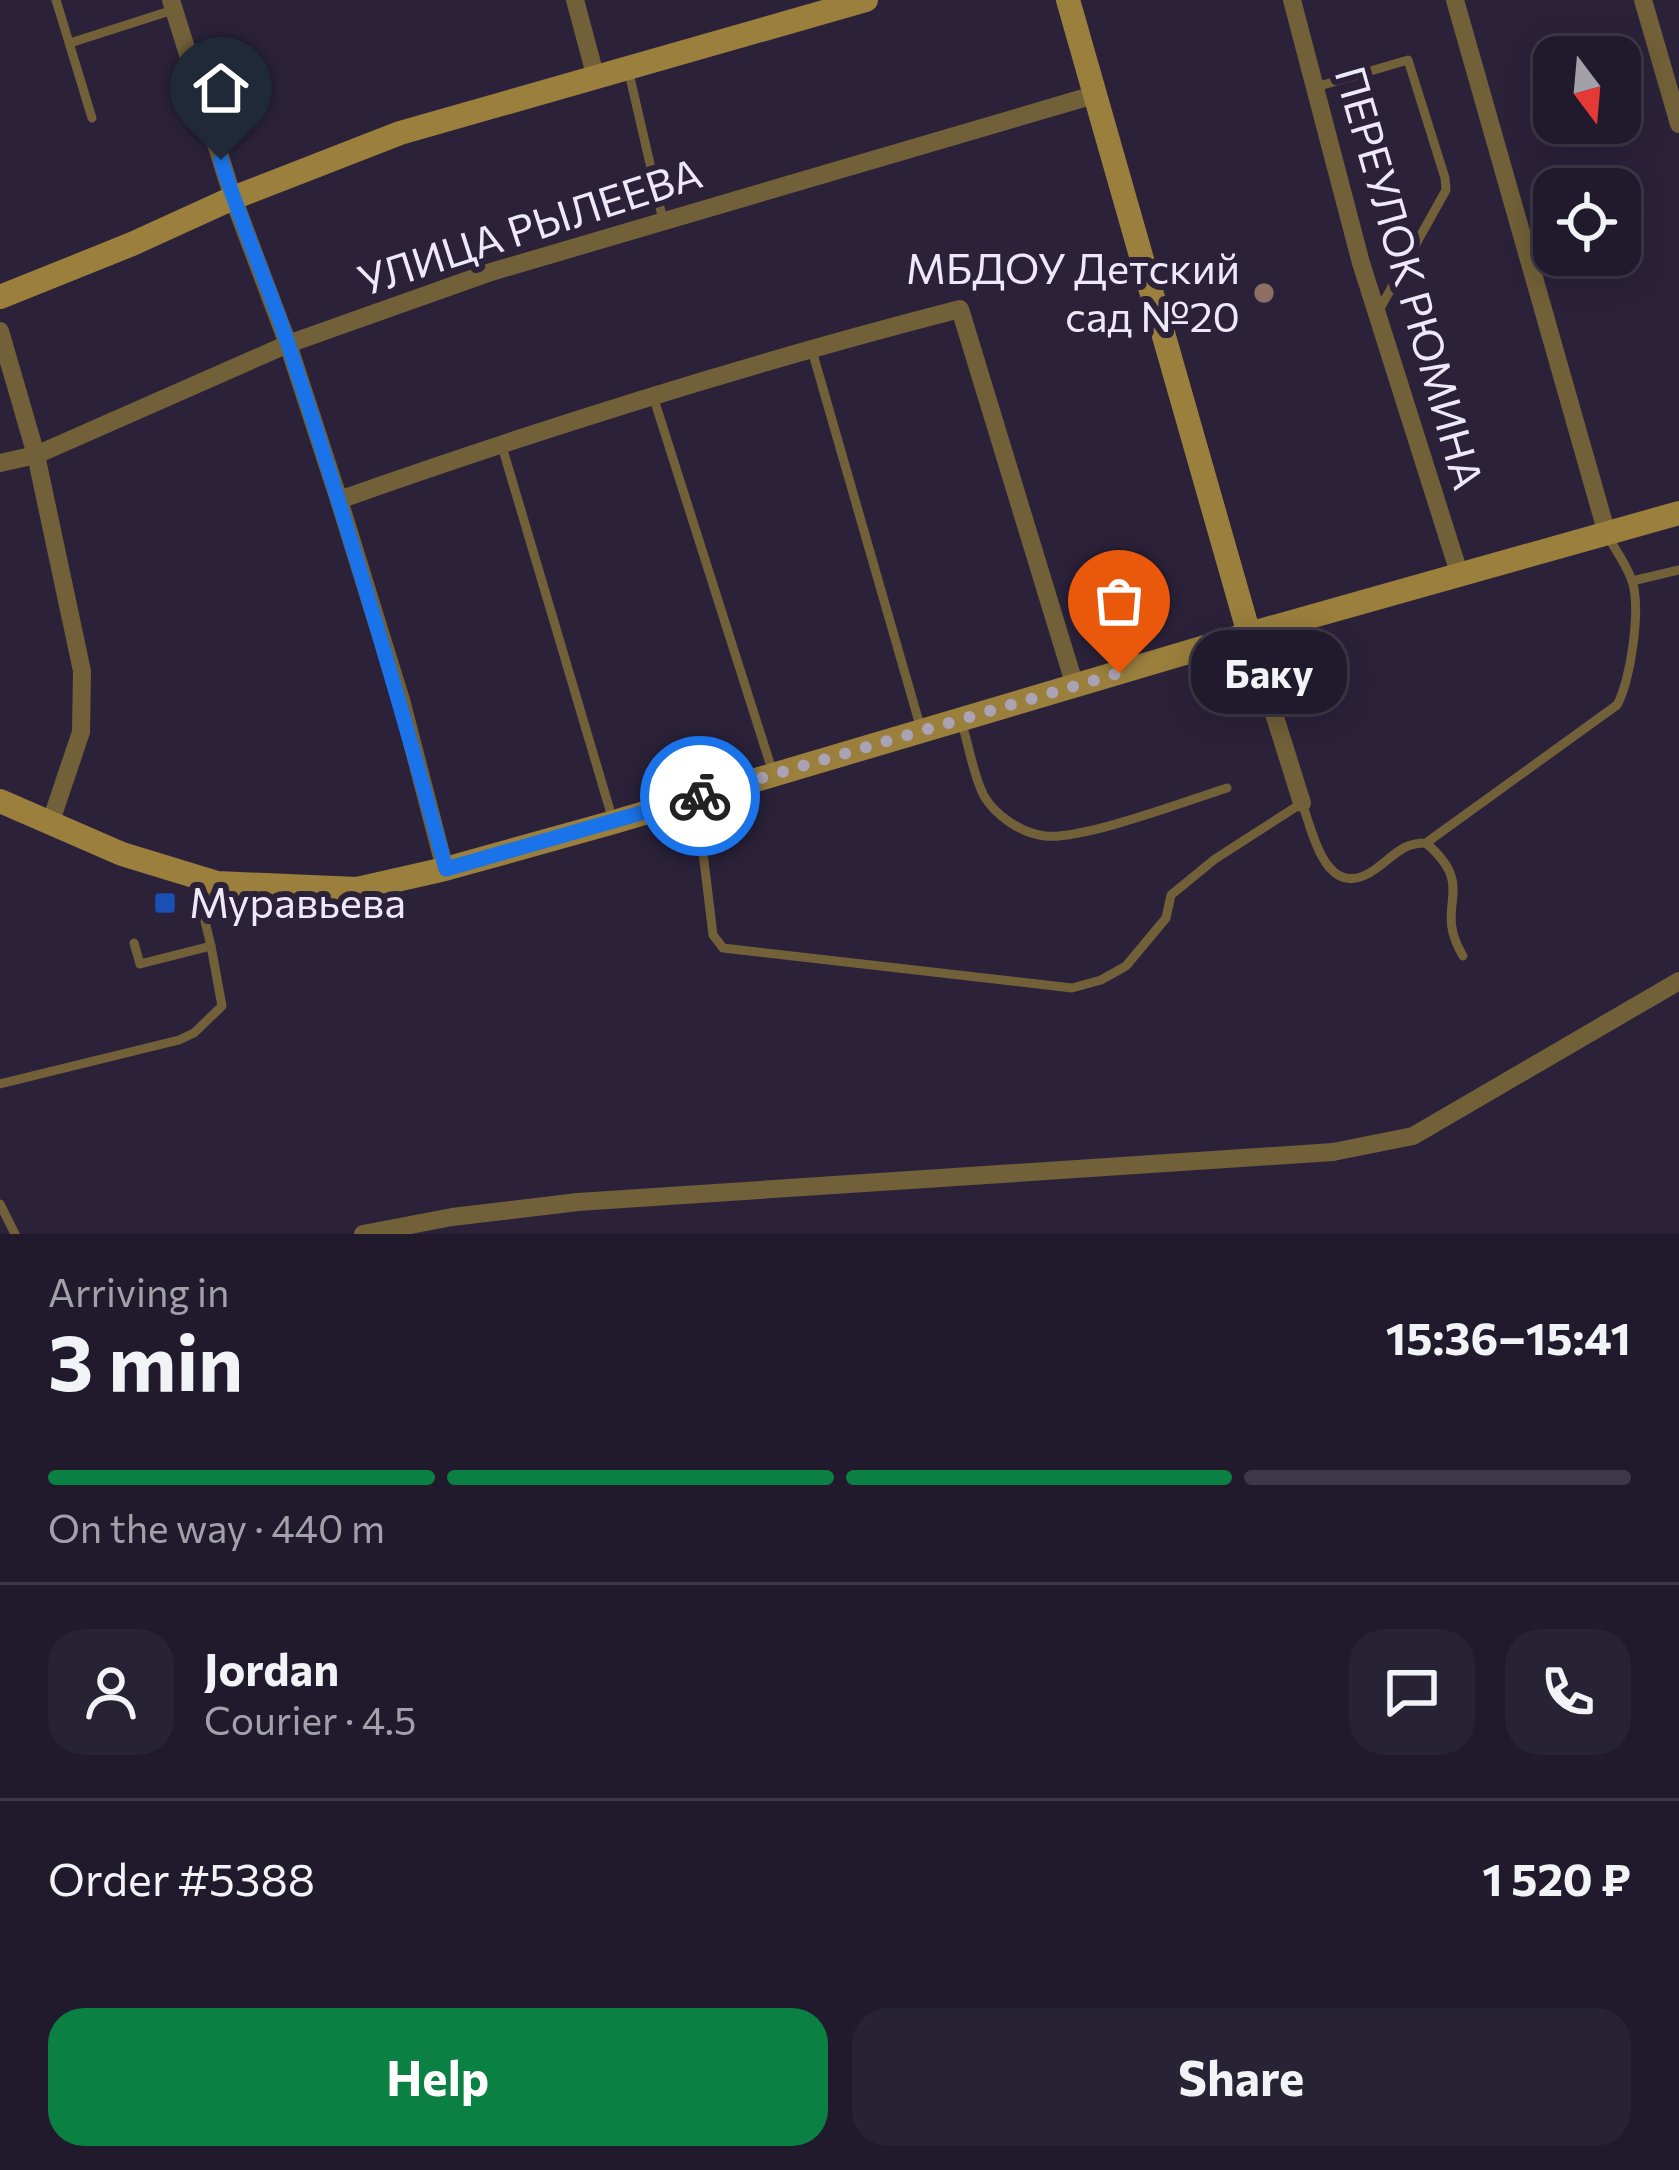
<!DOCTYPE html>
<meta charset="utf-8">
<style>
body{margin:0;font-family:Commissioner,sans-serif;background:#282334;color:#f1f3f6;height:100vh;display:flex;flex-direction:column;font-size:45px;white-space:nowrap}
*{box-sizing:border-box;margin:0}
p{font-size:39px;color:#a2a1a9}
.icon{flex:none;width:66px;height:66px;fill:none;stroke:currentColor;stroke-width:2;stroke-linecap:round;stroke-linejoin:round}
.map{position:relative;height:1234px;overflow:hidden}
.panel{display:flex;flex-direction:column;background:#201a2c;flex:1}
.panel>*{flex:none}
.needle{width:78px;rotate:164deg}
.controls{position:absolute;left:1533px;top:36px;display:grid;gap:24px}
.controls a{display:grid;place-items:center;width:108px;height:108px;border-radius:24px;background:#201a2c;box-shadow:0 6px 30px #0003,0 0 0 3px #3d3848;font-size:60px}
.pin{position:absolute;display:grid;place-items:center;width:102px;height:102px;color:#fff;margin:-123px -51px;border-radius:50% 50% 50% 0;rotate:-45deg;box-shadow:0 0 12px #0007}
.pin .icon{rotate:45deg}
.courier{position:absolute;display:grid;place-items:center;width:120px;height:120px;margin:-60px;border:9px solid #1a73e8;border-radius:50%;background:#fff;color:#222;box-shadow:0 3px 15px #0007}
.bubble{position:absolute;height:84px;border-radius:36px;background:#201a2c;box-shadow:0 6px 30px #0003,0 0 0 3px #3d3848;font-size:39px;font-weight:700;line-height:84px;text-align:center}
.headline em{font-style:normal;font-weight:700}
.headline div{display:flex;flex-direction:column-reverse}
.headline{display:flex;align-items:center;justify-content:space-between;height:204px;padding:0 48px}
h1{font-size:78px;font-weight:700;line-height:90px}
.bar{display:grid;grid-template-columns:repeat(4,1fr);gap:18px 12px;align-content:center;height:144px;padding:0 48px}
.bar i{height:15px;border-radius:9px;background:#3d3848}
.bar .on{background:#0b8043}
.bar p{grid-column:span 4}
.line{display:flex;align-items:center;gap:30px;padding:0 48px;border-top:3px solid #3d3848}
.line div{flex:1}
.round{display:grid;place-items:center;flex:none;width:126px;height:126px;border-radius:36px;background:#282334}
.cta{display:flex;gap:24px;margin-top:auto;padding:24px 48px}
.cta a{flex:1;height:138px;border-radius:36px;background:#0b8043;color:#fff;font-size:48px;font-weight:700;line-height:138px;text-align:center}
.cta a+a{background:#282334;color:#f1f3f6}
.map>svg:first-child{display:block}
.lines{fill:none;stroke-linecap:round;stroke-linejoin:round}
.lane{stroke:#716038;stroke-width:9}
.street{stroke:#716038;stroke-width:18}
.secondary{stroke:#9a7f3d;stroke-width:24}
.done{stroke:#aaa3b6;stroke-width:12;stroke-dasharray:0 21.6}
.route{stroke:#1a73e8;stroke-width:15}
.education-dot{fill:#8d6e63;stroke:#2b223a;stroke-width:4.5}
.transit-dot{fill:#1a4fb4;stroke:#2b223a;stroke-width:4.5}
.labels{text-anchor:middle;stroke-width:12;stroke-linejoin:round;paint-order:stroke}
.street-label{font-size:42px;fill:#eee9f9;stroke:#2b223a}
.poi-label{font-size:42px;fill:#eee9f9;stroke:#2b223a;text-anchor:end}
</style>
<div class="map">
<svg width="1679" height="1234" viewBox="0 0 1679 1234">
<rect width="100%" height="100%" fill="#2b223a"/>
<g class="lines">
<!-- lane -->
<g class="lane">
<path d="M56 0 92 118"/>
<path d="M70 43 173 10"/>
<path d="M629 73 663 220"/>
<path d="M1316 87 1408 60 1445 178 1446 190 1378 312"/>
<path d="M811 347 921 729"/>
<path d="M653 396 773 773"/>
<path d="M501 443 612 817"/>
<path d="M1632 581 1679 570"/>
<path d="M962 724C969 746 973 775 984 796 996 816 1021 833 1045 836 1083 840 1186 801 1227 788"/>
<path d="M697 803 713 935 723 948 1072 988 1101 980 1126 966 1166 918 1171 895 1215 859 1302 803C1314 836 1327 905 1377 868 1395 855 1402 843 1426 843L1617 705C1631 681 1642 604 1631 578 1625 563 1615 549 1607 535"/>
<path d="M1426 843C1480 890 1431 903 1463 956"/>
<path d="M134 943 140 964 211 946 202 909 216 884"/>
<path d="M0 1084 179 1040 194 1033 222 1006 211 946"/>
<path d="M0 1204 15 1234"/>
</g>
<!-- street -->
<g class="street">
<path d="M171 0 233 198 288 344 339 500 401 700 445 869"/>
<path d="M575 0 596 78"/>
<path d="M1292 0 1361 263 1460 576"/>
<path d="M1455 0 1607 534"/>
<path d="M1643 0 1679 124"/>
<path d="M0 331 36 455 82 671 81 732 51 821"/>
<path d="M0 463 36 455 288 344 491 272 1094 95"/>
<path d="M339 500C543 428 750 363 960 309L1075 686"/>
<path d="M1249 634 1302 803"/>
<path d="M363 1234 452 1217 578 1202 1333 1152 1413 1136 1679 981"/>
</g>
<!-- secondary -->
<g class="secondary">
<path d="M1068 0 1249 634"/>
<path d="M0 297 132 244 233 198 400 133 866 0"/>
<path d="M0 801 122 854 217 883 357 889 445 869 614 822 1249 634 1679 513"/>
</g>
</g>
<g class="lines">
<!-- done -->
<path class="done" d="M700 796 1119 673"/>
<!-- route -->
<path class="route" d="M221 160C241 225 269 286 290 350 347 522 398 694 446 869L700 796"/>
</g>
<!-- markers -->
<circle class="education-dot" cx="1264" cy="293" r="12"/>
<rect class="transit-dot" x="153" y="891" width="24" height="24" rx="6"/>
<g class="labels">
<!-- street labels -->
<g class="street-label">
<text transform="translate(530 227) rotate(-18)" y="15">УЛИЦА РЫЛЕЕВА</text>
<text transform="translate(1409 278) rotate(74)" y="15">ПЕРЕУЛОК РЮМИНА</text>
</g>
<!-- poi labels -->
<g class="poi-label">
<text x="1240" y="284">МБДОУ Детский<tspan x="1240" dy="48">сад №20</tspan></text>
<text x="189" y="918" text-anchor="start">Муравьева</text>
</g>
</g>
</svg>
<div class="controls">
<a><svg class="needle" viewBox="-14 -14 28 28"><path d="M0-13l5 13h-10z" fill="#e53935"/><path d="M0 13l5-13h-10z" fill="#a2a1a9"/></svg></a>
<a><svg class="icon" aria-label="locate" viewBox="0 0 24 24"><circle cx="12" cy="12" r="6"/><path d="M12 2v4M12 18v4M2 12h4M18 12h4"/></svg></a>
</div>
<div class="pin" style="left:1119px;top:673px;background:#ea580c"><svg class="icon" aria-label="bag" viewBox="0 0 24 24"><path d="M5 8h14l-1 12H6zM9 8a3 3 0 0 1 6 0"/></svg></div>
<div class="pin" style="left:221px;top:160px;background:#1f2937"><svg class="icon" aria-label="home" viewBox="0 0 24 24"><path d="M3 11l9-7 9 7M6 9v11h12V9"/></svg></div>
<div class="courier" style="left:700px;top:796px"><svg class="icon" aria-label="bike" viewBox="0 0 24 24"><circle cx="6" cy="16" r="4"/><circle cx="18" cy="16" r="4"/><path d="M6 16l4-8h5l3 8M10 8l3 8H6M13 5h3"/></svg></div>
<div class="bubble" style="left:1191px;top:630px;width:156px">Баку</div>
</div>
<section class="panel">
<div class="headline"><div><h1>3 min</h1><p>Arriving in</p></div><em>15:36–15:41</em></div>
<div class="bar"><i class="on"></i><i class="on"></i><i class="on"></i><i></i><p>On the way · 440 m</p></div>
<div class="line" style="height:216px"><a class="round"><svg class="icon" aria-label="person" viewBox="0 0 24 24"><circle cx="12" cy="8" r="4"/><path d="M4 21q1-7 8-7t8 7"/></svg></a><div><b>Jordan</b><p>Courier · 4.5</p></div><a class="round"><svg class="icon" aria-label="chat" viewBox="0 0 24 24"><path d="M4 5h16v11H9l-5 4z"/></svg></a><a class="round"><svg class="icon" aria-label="phone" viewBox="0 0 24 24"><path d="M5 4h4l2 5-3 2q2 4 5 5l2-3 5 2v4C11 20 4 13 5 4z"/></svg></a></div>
<div class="line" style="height:156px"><div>Order #5388</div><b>1 520 ₽</b></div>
<div class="cta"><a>Help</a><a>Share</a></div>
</section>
